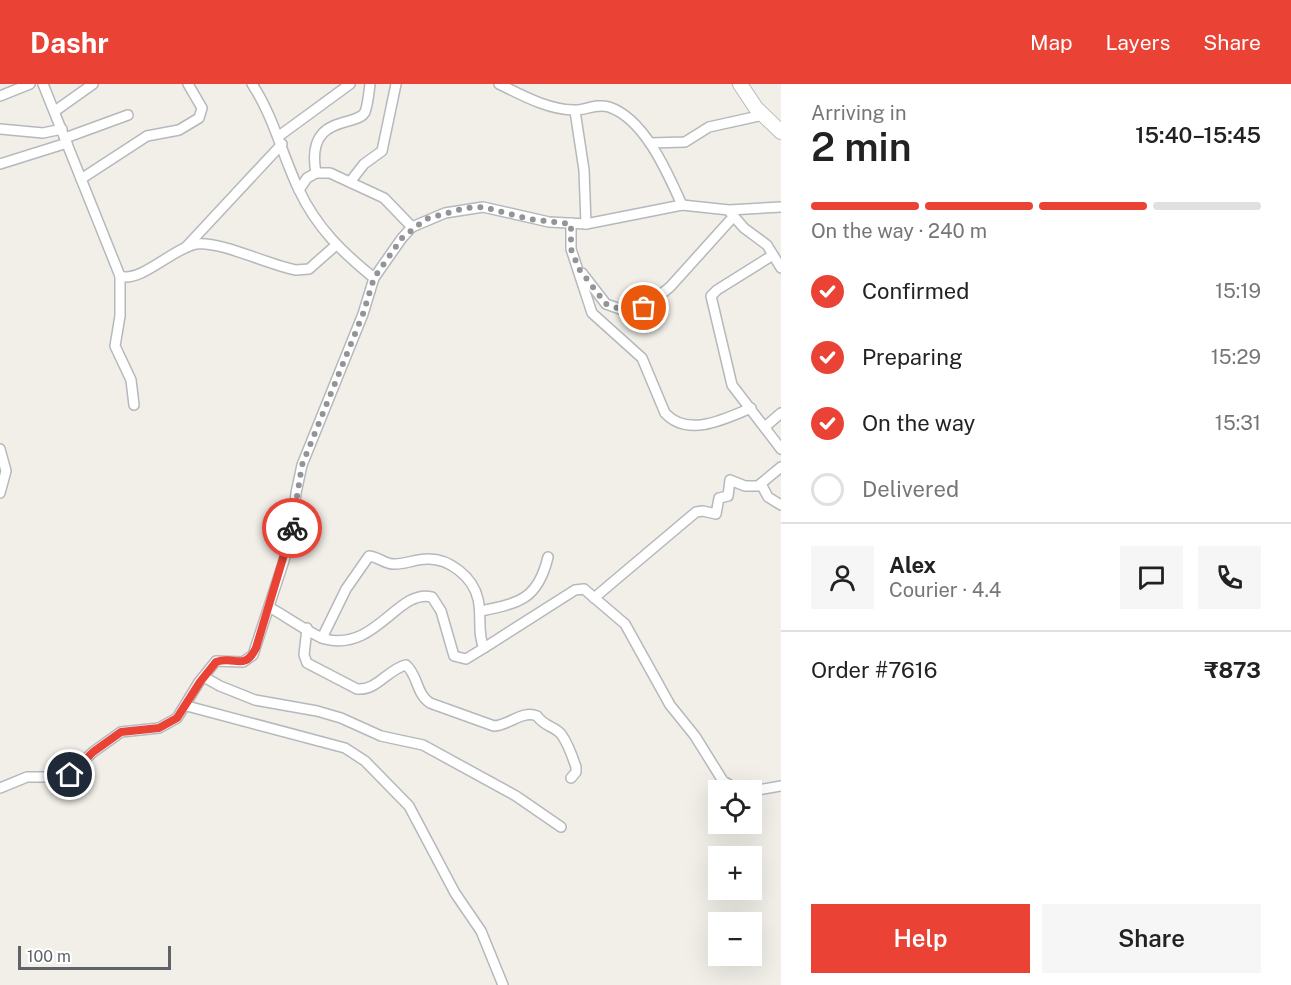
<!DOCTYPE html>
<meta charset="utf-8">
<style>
body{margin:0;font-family:"Public Sans",sans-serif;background:#f6f6f6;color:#222;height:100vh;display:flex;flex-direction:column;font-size:22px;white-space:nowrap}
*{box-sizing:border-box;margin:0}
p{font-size:20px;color:#767676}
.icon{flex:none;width:33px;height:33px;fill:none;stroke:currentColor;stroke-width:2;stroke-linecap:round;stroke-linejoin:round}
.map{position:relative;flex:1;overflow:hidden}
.sheet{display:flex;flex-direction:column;background:#fff;width:510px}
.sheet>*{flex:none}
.tools{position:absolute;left:708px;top:696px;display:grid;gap:12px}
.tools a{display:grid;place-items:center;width:54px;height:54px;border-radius:0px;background:#fff;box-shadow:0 6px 24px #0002;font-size:30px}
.scale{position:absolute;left:18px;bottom:15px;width:153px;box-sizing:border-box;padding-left:6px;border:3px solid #5f6368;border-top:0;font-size:16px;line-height:21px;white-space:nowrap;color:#5f6368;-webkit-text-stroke:4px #fff;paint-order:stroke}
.pin{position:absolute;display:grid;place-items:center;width:51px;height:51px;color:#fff;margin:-26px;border:3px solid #fff;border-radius:50%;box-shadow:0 2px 6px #0007}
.courier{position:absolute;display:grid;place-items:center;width:60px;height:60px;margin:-30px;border:4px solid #ea4335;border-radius:50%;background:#fff;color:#222;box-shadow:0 2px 8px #0007}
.head em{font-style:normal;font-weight:600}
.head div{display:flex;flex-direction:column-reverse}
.head{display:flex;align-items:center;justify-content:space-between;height:102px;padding:0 30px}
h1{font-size:39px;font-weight:600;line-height:45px}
.bar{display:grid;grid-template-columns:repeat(4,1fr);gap:9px 6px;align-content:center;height:72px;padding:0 30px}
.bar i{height:8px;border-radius:4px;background:#e0e0e0}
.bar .selected{background:#ea4335}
.bar p{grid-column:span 4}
.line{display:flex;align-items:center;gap:15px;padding:0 30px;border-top:2px solid #e0e0e0}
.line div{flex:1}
.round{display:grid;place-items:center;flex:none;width:63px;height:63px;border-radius:0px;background:#f6f6f6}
ol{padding:0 30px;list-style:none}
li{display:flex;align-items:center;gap:18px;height:66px}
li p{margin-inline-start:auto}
li .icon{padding:6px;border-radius:50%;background:#ea4335;color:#fff;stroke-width:4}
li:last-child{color:#767676}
li i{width:33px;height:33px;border:3px solid #e0e0e0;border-radius:50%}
.primary-button{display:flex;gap:12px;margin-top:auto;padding:12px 30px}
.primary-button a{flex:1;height:69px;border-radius:0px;background:#ea4335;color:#fff;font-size:24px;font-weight:600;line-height:69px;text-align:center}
.primary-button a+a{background:#f6f6f6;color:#222}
header{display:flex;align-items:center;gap:36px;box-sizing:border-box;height:84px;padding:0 30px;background:#ea4335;color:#fff}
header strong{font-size:28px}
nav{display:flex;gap:33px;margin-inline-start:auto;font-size:21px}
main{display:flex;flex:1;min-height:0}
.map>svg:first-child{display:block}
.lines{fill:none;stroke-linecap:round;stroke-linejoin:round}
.street-casing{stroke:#b5b8bc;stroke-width:12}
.secondary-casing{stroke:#b6babf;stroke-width:16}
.street{stroke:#fff;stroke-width:9}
.secondary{stroke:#fff;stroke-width:14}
.done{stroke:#929495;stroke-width:6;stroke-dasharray:0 10.8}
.route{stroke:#ea4335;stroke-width:8}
</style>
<header>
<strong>Dashr</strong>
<nav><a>Map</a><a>Layers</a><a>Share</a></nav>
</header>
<main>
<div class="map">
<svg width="781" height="901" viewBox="0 0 781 901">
<rect width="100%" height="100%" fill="#f1efe8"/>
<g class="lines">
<defs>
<g id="street">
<path d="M43 0 120 192C141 199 173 164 196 160 222 157 268 181 296 186L309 185 335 162"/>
<path d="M252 0C274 33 282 71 299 106 317 144 342 168 374 194"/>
<path d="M499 0C522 11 546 25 573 26 585 27 595 19 609 23 645 35 668 90 682 121"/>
<path d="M0 12 30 0"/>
<path d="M55 27 93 0"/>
<path d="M575 27 584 86 586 140"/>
<path d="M0 45 43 49 62 45"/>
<path d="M279 52 350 0"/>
<path d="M65 54 128 31"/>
<path d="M650 59 685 58 709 43 763 31"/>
<path d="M0 80 67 59"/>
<path d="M316 89C305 29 357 44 365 28 368 20 369 8 370 0"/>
<path d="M81 95 147 52 179 46 199 34 202 24 188 0"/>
<path d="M350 98 364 80 382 67 396 0"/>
<path d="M299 106 307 94 316 89H330L384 114 412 143"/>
<path d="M730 128 744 144 767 161 781 184"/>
<path d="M571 139V165L592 229 642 274 665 329C688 354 725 335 751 324"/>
<path d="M186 163 282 60"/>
<path d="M773 171 717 206 711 212 732 301 781 365"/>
<path d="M582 189 606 220 623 226 644 224 670 203 734 132"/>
<path d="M120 192V232L115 262 131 296 134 321"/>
<path d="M766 342 781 329"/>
<path d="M0 365 6 387 0 409"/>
<path d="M761 400 768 413 781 421"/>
<path d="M594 514 696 428 703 427 716 430 719 414 728 412 730 396 745 402H758L781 383"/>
<path d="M269 523C284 531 312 551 325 555 376 568 398 504 432 513L441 527 454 572 466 575 484 564"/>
<path d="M481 527C520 519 538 515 548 473"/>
<path d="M307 544 304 571 307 579 357 605C377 607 388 585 406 581 418 591 416 610 430 619L494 642C510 641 522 626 537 632 545 643 554 642 561 650 567 658 573 674 576 683V688L571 694"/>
<path d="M322 554 346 505 369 472C379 473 386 481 395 480 406 480 416 475 427 475 449 474 473 493 478 515 482 531 477 550 484 564L575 506 584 505 625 540 670 621 695 652 723 697 738 706"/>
<path d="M204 593 220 602 255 616 317 627 341 634 381 652 423 661 516 712 561 743"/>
<path d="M187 622 345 664 365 677 409 722 455 809 481 847 503 901"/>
<path d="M0 704 27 693H66L93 668 121 648 159 644 177 634 199 598 216 577 243 578 253 571 291 455 296 409 302 381 363 230 374 194 402 154 412 143 445 129 483 123 549 138 586 140 682 121 729 126 781 123"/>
<path d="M752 707 781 702"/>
</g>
<path id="secondary" d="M740 0 756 24 781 48"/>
</defs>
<!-- street casing -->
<use href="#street" class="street-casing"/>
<!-- secondary casing -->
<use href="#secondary" class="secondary-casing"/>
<!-- street -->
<use href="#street" class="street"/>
<!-- secondary -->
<use href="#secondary" class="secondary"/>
</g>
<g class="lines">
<!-- done -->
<path class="done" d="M292 444 302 381 363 230 374 194 402 154 426 135 465 124 483 123 529 135 571 140V165L579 185 606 220 623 226 644 224"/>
<!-- route -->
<path class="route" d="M70 691 93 668 121 648 159 644 177 634 200 598 216 578C235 571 244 588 256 564L292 444"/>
</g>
</svg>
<div class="tools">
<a><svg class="icon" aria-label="locate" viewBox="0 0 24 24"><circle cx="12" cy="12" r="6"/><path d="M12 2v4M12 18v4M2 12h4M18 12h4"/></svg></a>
<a>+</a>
<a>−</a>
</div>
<div class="scale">100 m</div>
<div class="pin" style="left:644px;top:224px;background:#ea580c"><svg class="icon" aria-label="bag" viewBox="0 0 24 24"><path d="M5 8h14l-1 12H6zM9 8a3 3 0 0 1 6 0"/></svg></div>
<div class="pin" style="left:70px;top:691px;background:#1f2937"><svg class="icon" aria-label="home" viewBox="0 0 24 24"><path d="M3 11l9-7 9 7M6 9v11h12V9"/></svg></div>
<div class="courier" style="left:292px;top:444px"><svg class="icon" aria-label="bike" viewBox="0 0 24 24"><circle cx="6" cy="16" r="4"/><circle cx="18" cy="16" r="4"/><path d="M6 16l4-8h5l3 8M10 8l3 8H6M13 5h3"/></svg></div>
</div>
<section class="sheet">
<div class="head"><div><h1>2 min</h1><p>Arriving in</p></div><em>15:40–15:45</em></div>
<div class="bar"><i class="selected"></i><i class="selected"></i><i class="selected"></i><i></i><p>On the way · 240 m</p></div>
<ol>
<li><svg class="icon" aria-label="check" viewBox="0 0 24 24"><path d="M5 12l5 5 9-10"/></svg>Confirmed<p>15:19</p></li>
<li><svg class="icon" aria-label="check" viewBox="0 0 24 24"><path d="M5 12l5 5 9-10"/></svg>Preparing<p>15:29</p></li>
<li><svg class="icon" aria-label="check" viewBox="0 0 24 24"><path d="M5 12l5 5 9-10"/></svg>On the way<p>15:31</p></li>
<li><i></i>Delivered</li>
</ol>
<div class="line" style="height:108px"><a class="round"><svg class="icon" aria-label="person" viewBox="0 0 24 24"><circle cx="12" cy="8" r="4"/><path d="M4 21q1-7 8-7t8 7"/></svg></a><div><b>Alex</b><p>Courier · 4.4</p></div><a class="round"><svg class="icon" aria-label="chat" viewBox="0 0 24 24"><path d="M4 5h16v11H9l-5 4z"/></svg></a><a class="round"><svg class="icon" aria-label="phone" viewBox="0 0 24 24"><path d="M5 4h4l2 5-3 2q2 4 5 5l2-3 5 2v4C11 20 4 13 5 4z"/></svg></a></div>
<div class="line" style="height:78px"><div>Order #7616</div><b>₹873</b></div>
<div class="primary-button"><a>Help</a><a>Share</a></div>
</section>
</main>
